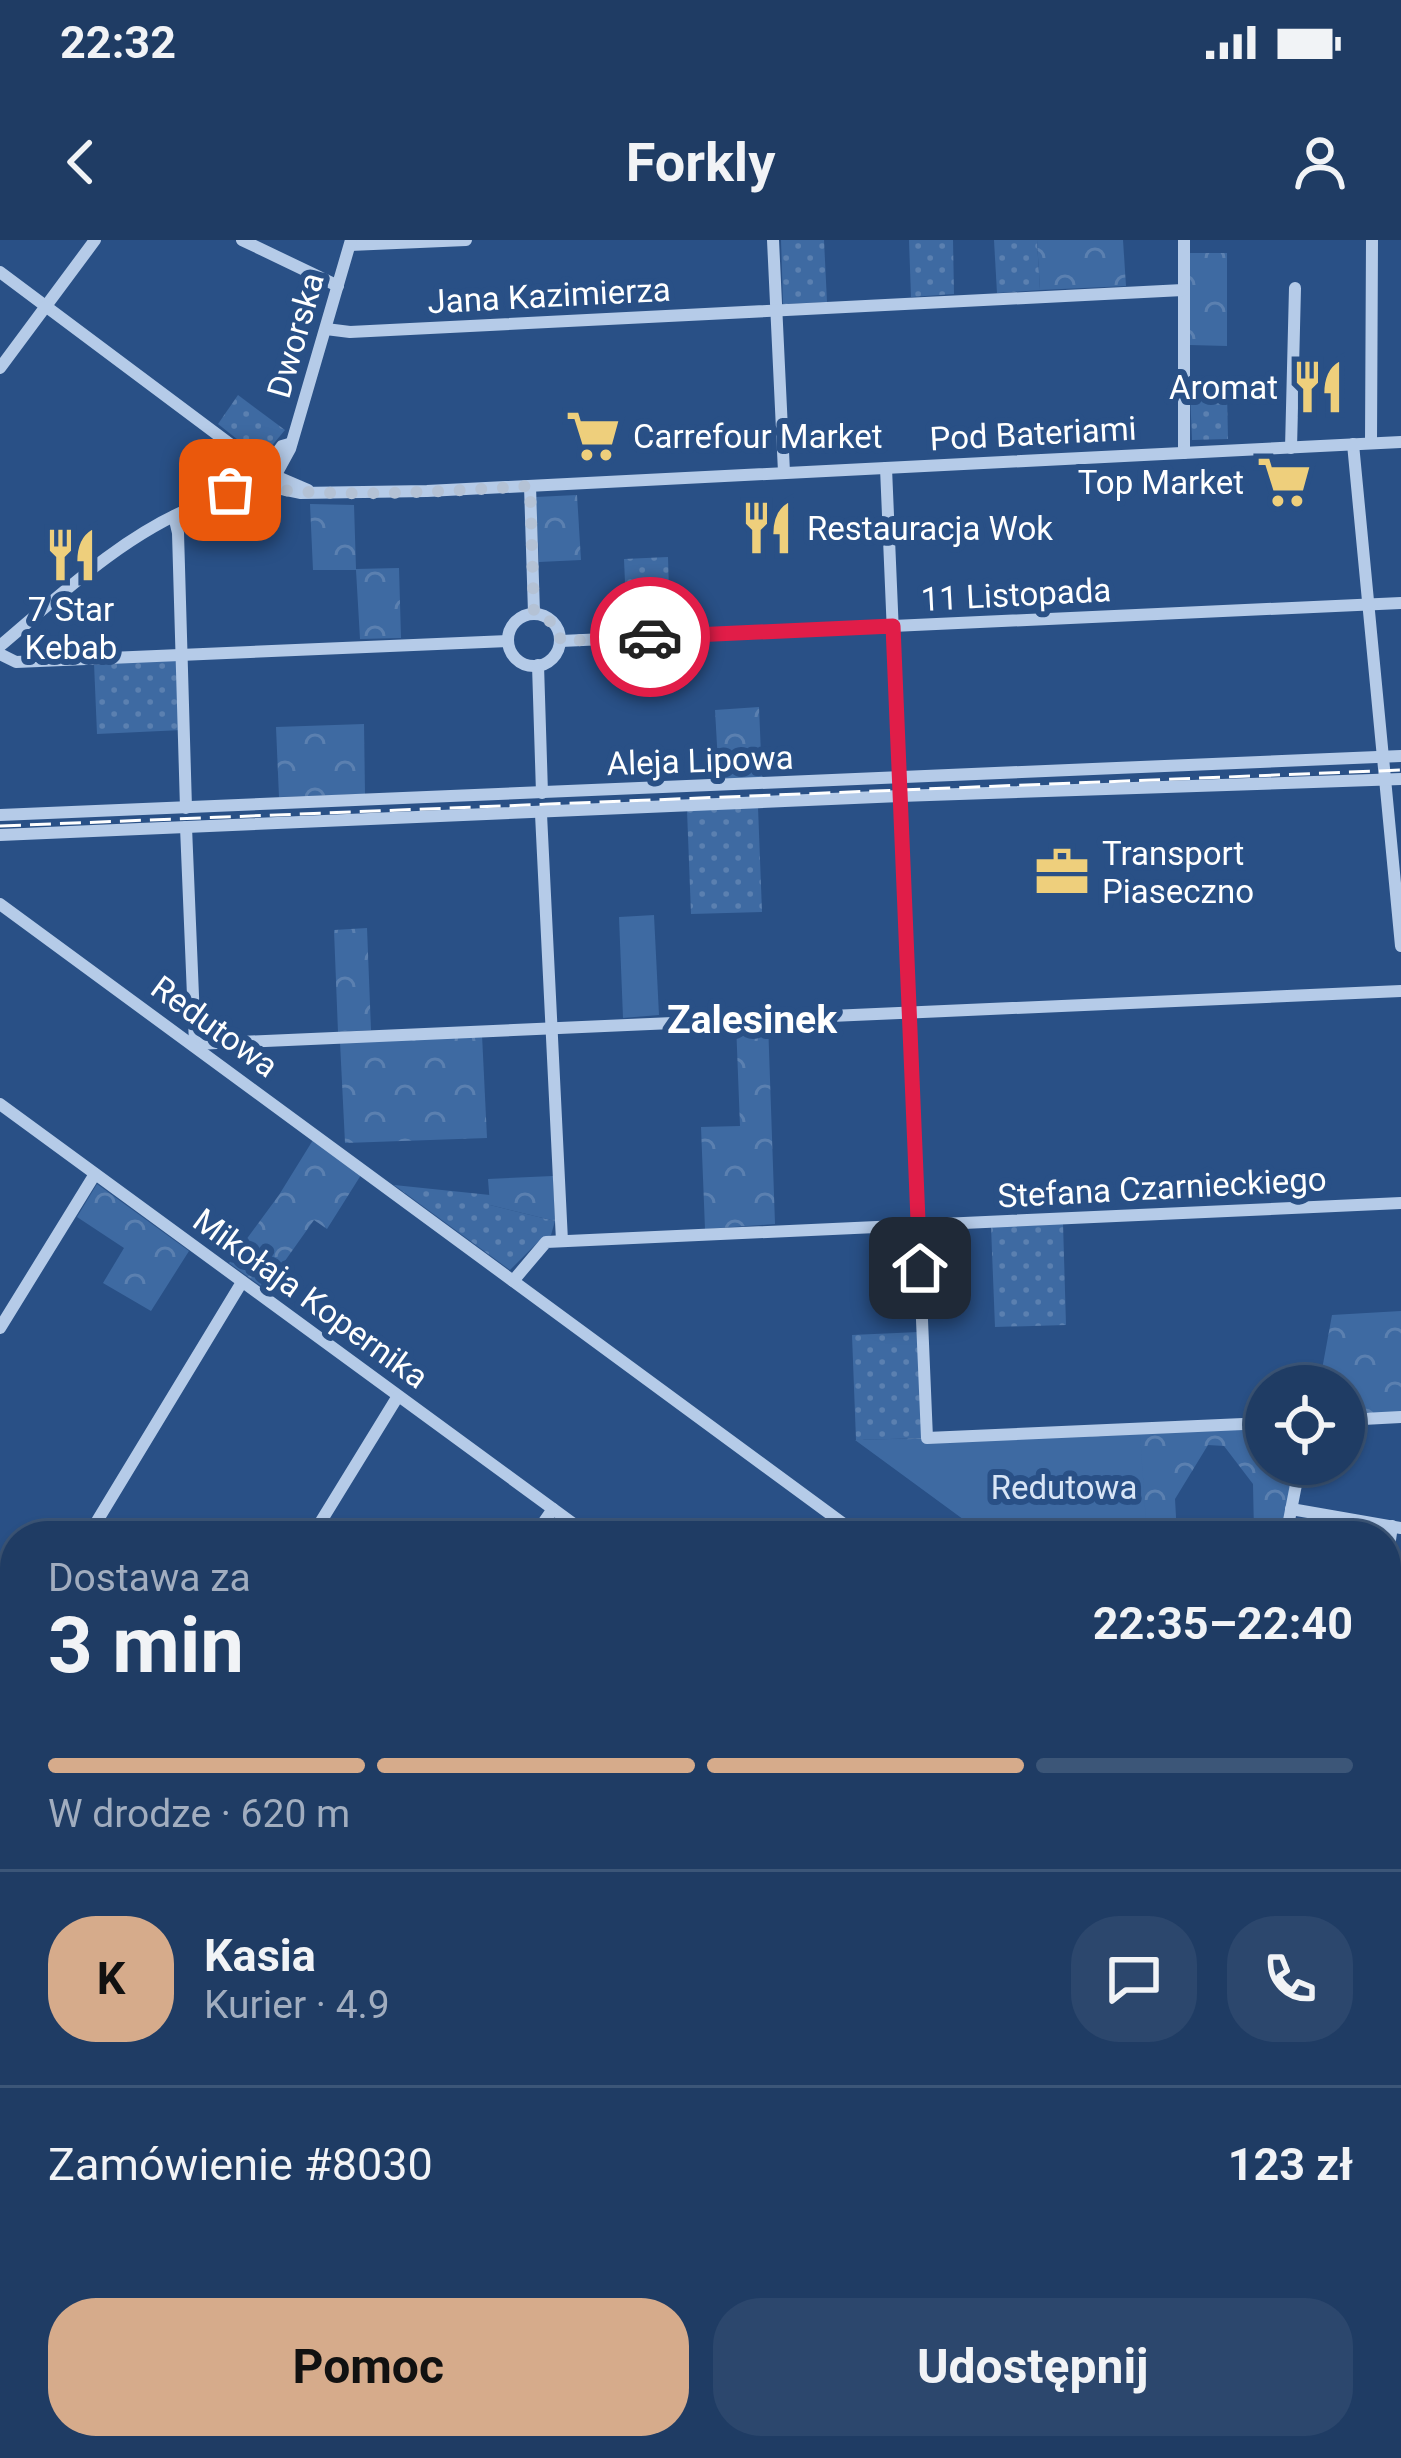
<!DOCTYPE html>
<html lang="pl">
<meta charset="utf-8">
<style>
body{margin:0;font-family:Roboto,sans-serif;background:#2c476d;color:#f1f3f6;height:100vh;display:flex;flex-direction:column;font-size:45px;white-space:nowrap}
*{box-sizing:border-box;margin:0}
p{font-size:39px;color:#a1adbf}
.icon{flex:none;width:66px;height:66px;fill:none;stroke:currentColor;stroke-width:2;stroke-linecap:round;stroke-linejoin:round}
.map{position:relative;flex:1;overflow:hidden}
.details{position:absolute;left:0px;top:1281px;width:1401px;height:939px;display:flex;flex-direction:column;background:#1f3c64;border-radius:48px 48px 0 0;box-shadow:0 3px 9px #0004,0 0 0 3px #3c5678}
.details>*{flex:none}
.tools{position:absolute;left:1245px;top:1125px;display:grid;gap:24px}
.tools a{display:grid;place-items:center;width:120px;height:120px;border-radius:50%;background:#1f3c64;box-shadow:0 3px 9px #0004,0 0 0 3px #3c5678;font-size:60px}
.pin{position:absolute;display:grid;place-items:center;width:102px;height:102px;color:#fff;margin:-51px;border-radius:24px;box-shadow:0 6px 18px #0006}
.courier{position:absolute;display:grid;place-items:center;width:120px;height:120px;margin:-60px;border:9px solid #e11d48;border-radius:50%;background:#fff;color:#222;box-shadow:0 3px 15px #0007}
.headline em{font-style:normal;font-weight:700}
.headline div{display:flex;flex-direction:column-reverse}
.headline{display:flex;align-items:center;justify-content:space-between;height:204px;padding:0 48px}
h1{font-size:78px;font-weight:700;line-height:90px}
.bar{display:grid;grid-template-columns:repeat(4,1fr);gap:18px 12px;align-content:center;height:144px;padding:0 48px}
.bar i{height:15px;border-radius:9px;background:#3c5678}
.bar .selected{background:#d6ab8b}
.bar p{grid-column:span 4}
.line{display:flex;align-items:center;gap:30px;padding:0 48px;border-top:3px solid #3c5678}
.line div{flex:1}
.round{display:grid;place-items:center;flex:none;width:126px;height:126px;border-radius:48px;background:#2c476d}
.primary-button{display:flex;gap:24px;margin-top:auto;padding:24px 48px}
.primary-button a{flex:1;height:138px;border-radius:48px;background:#d6ab8b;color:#111;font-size:48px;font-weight:700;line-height:138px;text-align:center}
.primary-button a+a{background:#2c476d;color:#f1f3f6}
.status{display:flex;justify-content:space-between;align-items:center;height:84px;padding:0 60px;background:#1f3c64;direction:ltr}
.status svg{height:33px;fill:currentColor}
header{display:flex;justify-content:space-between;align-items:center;height:156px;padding:0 48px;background:#1f3c64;font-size:54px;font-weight:700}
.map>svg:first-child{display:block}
.grass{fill:url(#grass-dots)}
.forest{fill:url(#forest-crowns);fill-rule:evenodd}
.green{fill:#3e6aa2}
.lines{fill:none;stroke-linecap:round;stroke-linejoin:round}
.minor{stroke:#b5cbe8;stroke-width:12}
.rail{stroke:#fff;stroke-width:3;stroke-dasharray:21 9;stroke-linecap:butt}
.done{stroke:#b4c2d5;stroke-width:12;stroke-dasharray:0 21.6}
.route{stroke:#e11d48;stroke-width:15}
.labels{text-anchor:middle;stroke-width:12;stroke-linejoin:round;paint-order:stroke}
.street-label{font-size:33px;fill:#fff;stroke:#295086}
.poi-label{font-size:33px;fill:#fff;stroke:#295086;text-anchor:start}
.park-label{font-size:33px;fill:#d8e5f6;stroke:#295086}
.quarter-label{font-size:39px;font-weight:bold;fill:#fff;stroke:#295086}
</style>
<div class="status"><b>22:32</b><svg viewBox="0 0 49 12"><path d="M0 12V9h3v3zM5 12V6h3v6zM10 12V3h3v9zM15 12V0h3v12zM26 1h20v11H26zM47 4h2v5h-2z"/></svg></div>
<header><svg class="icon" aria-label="back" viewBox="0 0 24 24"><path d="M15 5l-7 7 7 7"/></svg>Forkly<svg class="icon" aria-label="person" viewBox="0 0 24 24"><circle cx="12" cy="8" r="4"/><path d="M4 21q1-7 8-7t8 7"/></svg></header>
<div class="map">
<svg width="1401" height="2218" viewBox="0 0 1401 2218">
<defs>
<pattern id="grass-dots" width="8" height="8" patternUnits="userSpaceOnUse" patternTransform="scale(3)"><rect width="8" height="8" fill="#3e6aa2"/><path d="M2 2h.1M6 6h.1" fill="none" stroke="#5b80b0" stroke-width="1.8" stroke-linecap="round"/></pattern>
<pattern id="forest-crowns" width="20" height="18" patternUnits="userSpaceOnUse" patternTransform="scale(3)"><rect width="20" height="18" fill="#3e6aa2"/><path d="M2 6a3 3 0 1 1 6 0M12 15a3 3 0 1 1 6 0" fill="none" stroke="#5b80b0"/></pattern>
</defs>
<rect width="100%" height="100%" fill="#295086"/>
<!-- grass -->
<g class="grass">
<path d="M781 0H824L827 62 783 64Z"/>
<path d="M909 0H953L954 54 911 57Z"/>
<path d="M994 0H1037L1040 50 997 53Z"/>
<path d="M1190 151 1227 152 1228 199 1192 200Z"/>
<path d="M238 155 285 190 265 214 247 207 218 184Z"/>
<path d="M668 317 670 387 627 389 624 319Z"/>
<path d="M179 419 182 490 97 494 94 423Z"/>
<path d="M758 567 762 672 691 674 687 570Z"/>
<path d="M394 945 490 955V965L555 981 551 995 539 1001 510 1030Z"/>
<path d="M1063 983 1066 1085 995 1087 991 986Z"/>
<path d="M919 1092 923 1198 856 1200 852 1095Z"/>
</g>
<!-- forest -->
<g class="forest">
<path d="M1037 0H1123L1126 46 1040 50Z"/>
<path d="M1189 13H1227V106L1190 105Z"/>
<path d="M577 255 581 320 539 322 536 257Z"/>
<path d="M310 264 354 265 356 329 399 328 401 398 360 399 356 330H313Z"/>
<path d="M759 467 762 539 719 540 715 470Z"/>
<path d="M364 484 365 554 279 557 276 487Z"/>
<path d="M367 688 371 790 338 792 334 690Z"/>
<path d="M768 782 775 984 705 989 701 887 740 886 736 783Z"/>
<path d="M482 795 487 898 345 903 340 802Z"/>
<path d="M313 900 361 935 327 989 314 980 265 1049 229 1023 279 955Z"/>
<path d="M553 936 555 981 490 965 488 939Z"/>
<path d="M97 944 189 1011 151 1071 103 1043 124 1008 77 977Z"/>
<path d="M1401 1071V1173L1344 1175V1146H1319L1332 1075Z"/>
<path d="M1266 1187V1224H1296L1281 1296H987L856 1200 923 1198 924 1203ZM1208 1205 1224 1206 1253 1244 1254 1292 1177 1295 1175 1259Z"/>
<path d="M1401 1751V1885L1393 1887 1386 1833V1753Z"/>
<path d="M906 2205H1054L1061 2214 1056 2218H967L958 2207 945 2218H918Z"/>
</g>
<!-- green -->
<g class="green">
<path d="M654 675 659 775 623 778 619 677Z"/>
<path d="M1140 1195 1147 1295 1283 1290 1282 1296H986L855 1200 923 1199 924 1203Z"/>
</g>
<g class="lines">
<!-- minor -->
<g class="minor">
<path d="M242 0 338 46"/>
<path d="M773 0 784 232"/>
<path d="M1184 0V213"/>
<path d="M350 5 466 0"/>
<path d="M0 32 258 225"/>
<path d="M326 89 350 92 1183 50"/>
<path d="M0 128 95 0"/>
<path d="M1371 203 1372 0"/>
<path d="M1353 204 1401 706"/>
<path d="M1291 208 1295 48"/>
<path d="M886 228 927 1198 1266 1183"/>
<path d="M278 231 290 209 351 0"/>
<path d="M280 238 308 250"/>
<path d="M530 246 534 373"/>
<path d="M228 255 232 249 251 239 255 228 269 224 282 206 289 204"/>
<path d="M174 276 178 293 186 568"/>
<circle cx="534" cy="400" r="26"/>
<path d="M561 401 1401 363"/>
<path d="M0 406C59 356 123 295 196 266 221 256 256 259 276 248L300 253 427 251 1401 202"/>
<path d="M0 414 16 422 508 401"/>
<path d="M538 425 542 553"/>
<path d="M541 574 562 1001"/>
<path d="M0 575 1401 516"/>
<path d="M186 587 195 804 1401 751"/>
<path d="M0 595 900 556 1401 539"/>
<path d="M0 664 860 1296"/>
<path d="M0 864 590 1296"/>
<path d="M513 1041 546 1002 1401 963"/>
<path d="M0 1088 95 934"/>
<path d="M1344 1180 1401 1177"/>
<path d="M1291 1269 1401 1288"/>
<path d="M88 1296 242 1042"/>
<path d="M312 1296 398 1156"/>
<path d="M534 1296 553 1269"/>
<path d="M1286 1296 1300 1224"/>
<path d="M1386 1328 1392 1286"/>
<path d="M0 1442 15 1417"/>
<path d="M0 1478 15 1487"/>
<path d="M1386 1636 1401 1626"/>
<path d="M1386 1682 1401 1693"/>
<path d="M1386 1749 1401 1747"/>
<path d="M0 1807 15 1782"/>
<path d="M1386 1894 1401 1891"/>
<path d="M1386 1953 1401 1983"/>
<path d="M0 2038 8 1993"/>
<path d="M365 2205 381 2218"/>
<path d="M96 2218 99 2205"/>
<path d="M214 2218 216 2205"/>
<path d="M331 2218 333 2205"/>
<path d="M470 2218 479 2205"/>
<path d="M659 2218 674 2205"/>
<path d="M1066 2218 1082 2205"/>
</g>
<!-- rail -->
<path class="rail" d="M0 586 1401 530"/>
</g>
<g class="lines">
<!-- done -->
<path class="done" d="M230 250 228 255C245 257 265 248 281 250 361 257 447 251 530 246L534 374 556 384 561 401 650 397"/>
<!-- route -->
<path class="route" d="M650 397 893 386 920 1028"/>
</g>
<!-- icons -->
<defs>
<symbol id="restaurant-bare" viewBox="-9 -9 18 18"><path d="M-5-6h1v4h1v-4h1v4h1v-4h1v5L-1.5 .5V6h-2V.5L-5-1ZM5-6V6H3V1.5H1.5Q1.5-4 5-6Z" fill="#eecf7c" stroke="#295086" stroke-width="2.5" paint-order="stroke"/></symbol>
<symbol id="supermarket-bare" viewBox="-9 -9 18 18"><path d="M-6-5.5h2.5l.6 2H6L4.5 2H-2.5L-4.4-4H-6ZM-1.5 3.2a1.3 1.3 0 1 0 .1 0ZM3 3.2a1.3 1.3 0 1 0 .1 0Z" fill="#eecf7c" stroke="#295086" stroke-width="2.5" paint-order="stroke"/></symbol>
<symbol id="office-bare" viewBox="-9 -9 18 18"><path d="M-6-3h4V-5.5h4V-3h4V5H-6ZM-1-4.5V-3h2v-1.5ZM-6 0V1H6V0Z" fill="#eecf7c" stroke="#295086" stroke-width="2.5" paint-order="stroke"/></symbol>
</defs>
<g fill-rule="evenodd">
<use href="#restaurant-bare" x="1280" y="109" width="76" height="76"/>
<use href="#supermarket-bare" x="555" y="158" width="76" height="76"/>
<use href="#supermarket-bare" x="1246" y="204" width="76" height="76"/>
<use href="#restaurant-bare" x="729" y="250" width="76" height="76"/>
<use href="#restaurant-bare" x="33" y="277" width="76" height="76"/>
<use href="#office-bare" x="1024" y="594" width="76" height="76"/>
</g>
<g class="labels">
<!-- street labels -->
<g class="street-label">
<text transform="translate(549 55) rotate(-3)" y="12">Jana Kazimierza</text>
<text transform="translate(295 95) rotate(-74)" y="12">Dworska</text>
<text transform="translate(1033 193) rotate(-3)" y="12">Pod Bateriami</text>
<text transform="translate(1016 354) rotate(-3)" y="12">11 Listopada</text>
<text transform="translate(700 520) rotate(-2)" y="12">Aleja Lipowa</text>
<text transform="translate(215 786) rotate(36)" y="12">Redutowa</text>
<text transform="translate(1162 947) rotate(-3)" y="12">Stefana Czarnieckiego</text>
<text transform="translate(311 1058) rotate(36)" y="12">Mikołaja Kopernika</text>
</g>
<!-- poi labels -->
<g class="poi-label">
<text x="1278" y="159" text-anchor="end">Aromat</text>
<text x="633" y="208">Carrefour Market</text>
<text x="1244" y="254" text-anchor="end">Top Market</text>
<text x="807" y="300">Restauracja Wok</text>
<text x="71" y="381" text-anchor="middle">7 Star<tspan x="71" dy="38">Kebab</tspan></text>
<text x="1102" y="625">Transport<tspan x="1102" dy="38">Piaseczno</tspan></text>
</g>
<!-- park labels -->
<g class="park-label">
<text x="1064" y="1259">Redutowa</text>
</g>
<!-- quarter labels -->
<g class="quarter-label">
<text x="752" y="793">Zalesinek</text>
</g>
</g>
</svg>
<div class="tools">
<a><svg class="icon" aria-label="locate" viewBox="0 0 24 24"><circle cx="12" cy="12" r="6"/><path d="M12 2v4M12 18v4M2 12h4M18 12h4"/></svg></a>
</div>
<div class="pin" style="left:230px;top:250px;background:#ea580c"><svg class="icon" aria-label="bag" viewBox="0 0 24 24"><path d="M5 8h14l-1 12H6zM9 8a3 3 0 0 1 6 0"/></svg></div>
<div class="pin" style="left:920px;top:1028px;background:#1f2937"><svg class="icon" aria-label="home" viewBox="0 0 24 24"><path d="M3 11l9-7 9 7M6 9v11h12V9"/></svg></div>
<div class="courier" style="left:650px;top:397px"><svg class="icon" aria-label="car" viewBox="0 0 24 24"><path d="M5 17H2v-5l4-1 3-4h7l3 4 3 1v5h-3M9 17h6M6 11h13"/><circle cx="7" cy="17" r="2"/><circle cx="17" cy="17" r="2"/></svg></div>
<section class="details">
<div class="headline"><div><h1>3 min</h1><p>Dostawa za</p></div><em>22:35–22:40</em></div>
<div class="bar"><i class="selected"></i><i class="selected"></i><i class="selected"></i><i></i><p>W drodze · 620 m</p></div>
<div class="line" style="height:216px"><b class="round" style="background:#d6ab8b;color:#111">K</b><div><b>Kasia</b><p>Kurier · 4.9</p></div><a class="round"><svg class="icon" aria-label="chat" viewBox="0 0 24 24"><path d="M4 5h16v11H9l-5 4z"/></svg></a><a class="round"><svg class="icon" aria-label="phone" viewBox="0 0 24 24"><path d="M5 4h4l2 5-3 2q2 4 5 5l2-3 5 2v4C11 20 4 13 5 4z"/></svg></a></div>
<div class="line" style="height:156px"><div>Zamówienie #8030</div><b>123 zł</b></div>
<div class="primary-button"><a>Pomoc</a><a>Udostępnij</a></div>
</section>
</div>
